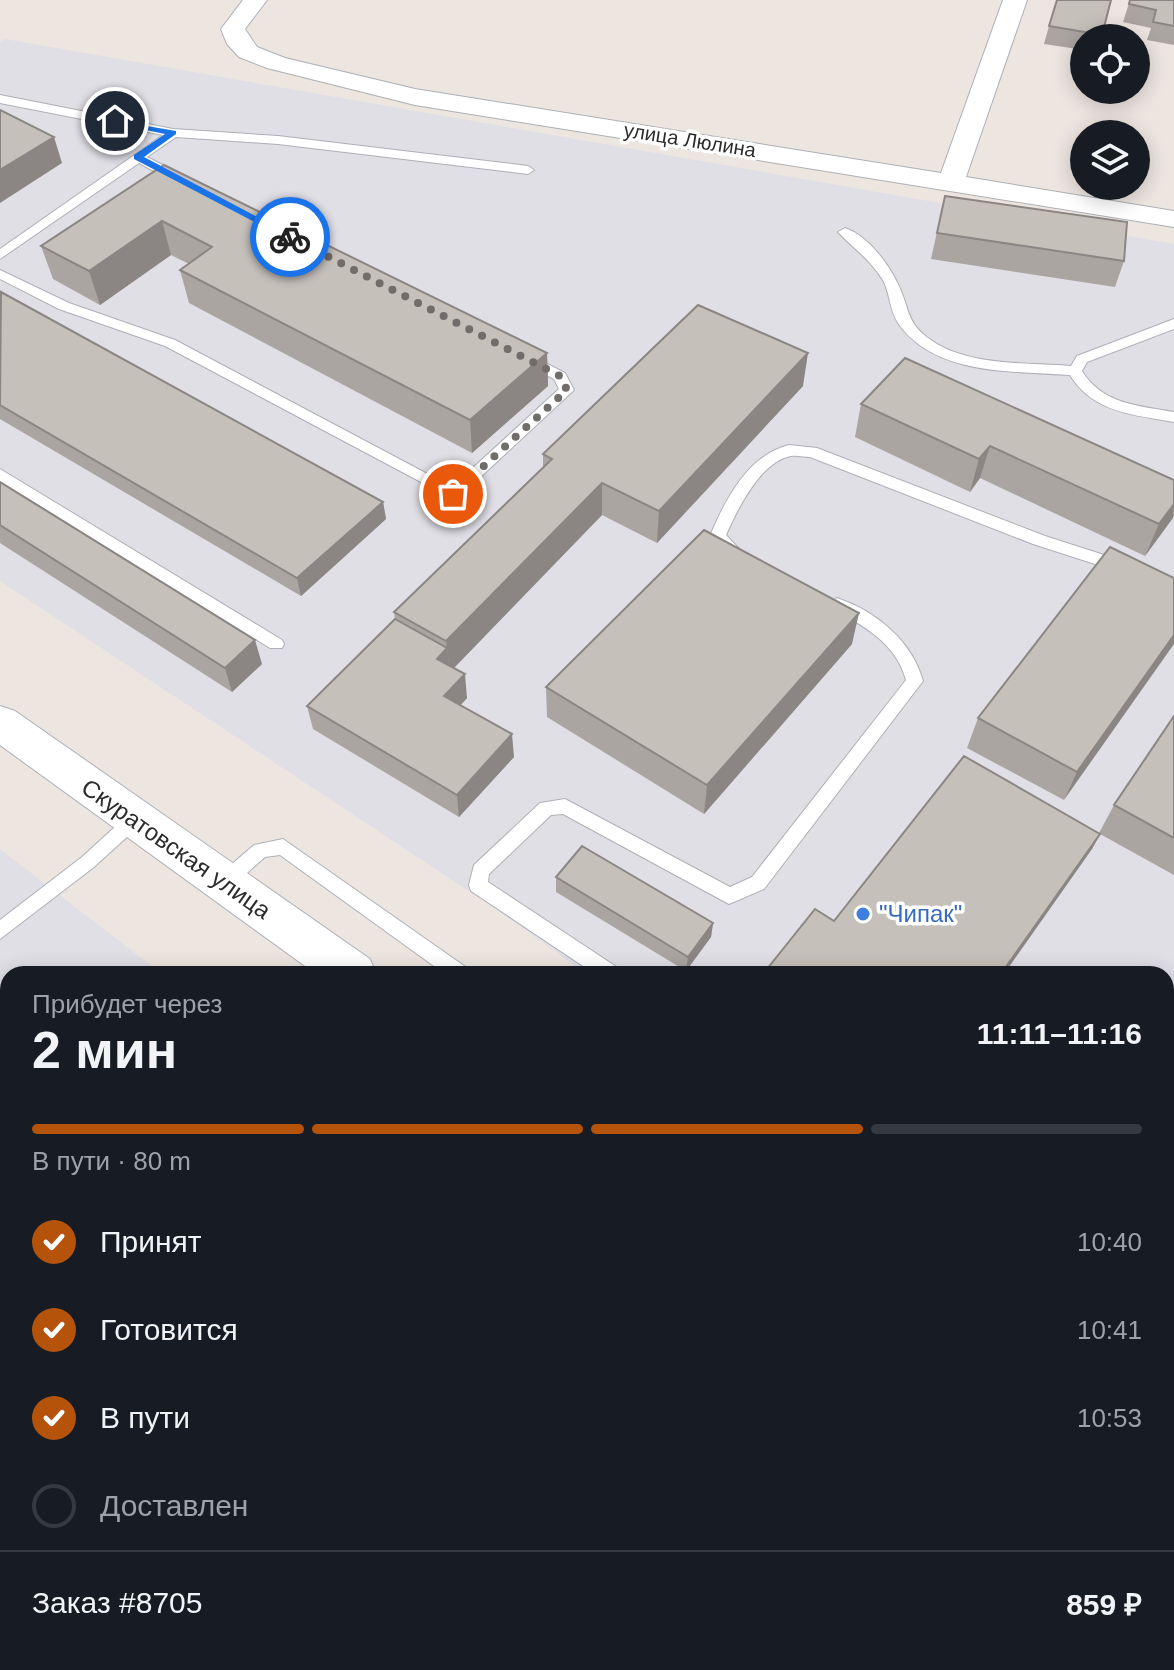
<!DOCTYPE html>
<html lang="ru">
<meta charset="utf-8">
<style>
body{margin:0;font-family:Arial,sans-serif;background:#242831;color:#f1f3f6;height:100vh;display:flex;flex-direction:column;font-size:30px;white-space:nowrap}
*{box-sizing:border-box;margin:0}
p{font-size:26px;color:#9ea1a6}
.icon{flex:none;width:44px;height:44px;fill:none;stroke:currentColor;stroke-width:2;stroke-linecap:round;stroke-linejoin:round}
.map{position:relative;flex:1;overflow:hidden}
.details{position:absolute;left:0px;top:966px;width:1174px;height:704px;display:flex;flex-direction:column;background:#171b24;border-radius:24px 24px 0 0;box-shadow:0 4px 20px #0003}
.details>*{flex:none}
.controls{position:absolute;left:1070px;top:24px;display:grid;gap:16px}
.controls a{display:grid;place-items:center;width:80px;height:80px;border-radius:50%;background:#171b24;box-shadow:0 4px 20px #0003;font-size:40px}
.pin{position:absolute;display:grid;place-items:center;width:68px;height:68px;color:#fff;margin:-34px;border:4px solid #fff;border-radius:50%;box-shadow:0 2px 8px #0007}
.courier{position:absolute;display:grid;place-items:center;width:80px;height:80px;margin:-40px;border:6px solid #1a73e8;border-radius:50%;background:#fff;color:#222;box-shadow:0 2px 10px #0007}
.headline em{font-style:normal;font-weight:600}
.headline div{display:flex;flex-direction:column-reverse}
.headline{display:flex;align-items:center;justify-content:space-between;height:136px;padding:0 32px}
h1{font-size:52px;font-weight:600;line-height:60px}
.bar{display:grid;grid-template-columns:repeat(4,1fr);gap:12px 8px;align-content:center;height:96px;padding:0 32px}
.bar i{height:10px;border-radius:6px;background:#363941}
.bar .active{background:#b45309}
.bar p{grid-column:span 4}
.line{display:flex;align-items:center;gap:20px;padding:0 32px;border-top:2px solid #363941}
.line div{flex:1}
ol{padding:0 32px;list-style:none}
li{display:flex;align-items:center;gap:24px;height:88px}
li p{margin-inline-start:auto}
li .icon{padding:8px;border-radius:50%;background:#b45309;color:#fff;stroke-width:4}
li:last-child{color:#9ea1a6}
li i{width:44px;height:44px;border:4px solid #363941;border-radius:50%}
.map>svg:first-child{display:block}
.industrial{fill:#e0dfe6}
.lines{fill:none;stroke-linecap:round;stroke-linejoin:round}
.service-casing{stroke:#acb0b7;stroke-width:2}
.minor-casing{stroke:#acb0b7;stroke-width:2}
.tertiary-casing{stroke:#acb0b7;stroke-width:2}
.service{fill:#fff;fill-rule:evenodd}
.minor{fill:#fff;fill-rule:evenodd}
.tertiary{fill:#fff;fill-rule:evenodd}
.wall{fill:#aaa5a1}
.shaded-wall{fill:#8b8683}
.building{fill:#c6c0bb;stroke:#8b8683;stroke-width:2}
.route{fill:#1a73e8}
.done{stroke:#706d6b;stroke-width:8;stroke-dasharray:0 14.4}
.shop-dot{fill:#3f7fe0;stroke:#fff;stroke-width:3}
.labels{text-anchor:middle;stroke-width:7;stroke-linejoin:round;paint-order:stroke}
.far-street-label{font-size:20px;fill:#2c2c2c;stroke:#fff}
.street-label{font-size:24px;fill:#2c2c2c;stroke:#fff}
.shop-label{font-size:24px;fill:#366cbe;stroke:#fff;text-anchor:start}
</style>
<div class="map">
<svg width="1174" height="1670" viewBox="0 0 1174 1670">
<rect width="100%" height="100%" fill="#ede5e0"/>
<!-- industrial -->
<g class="industrial">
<path d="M5 39 1174 244V1409L1166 1403V974H586L505 915 0 581V42Z"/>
<path d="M0 849 162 974H8V1662H1085L1096 1670H0Z"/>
</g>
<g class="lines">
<defs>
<g id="service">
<path d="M0 95 173 129 278 136 528 166 534 170 528 174 278 144 176 137 147 157 186 177V183H176L139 163 0 259V249L163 135 0 103Z"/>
<path d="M845 228C869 236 892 268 901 291 908 307 908 321 923 334 960 367 1024 362 1071 366L1077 356 1174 319V329L1087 362 1082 371C1102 404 1139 406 1174 412V422C1135 415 1093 413 1070 375 1014 371 934 376 898 323 890 311 890 295 884 282 872 261 854 249 838 232Z"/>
<path d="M0 270 69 303 175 340 452 487 559 389 554 379 522 362V356H532L565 373 574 390 458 498 453 499 165 346 59 309 0 279Z"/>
<path d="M789 445 817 448 1045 536 1129 563 1131 567 1123 573 1033 544 810 457C805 457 797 455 791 456 761 461 737 510 726 535L744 554 736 560 730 558 710 536C725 500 748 455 789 445Z"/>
<path d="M0 469 282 640 284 644 282 648H270L0 481Z"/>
<path d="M837 598C876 611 912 641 923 681L764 889 729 904 563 814 551 815 489 874 488 882 618 968 621 974H595L471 891 469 885 474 865 540 803 565 799 730 887 752 877 906 680C896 643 863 625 831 608L829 604Z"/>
<path d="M134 813 140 815 143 820 140 825 94 867 0 939V920L82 857 128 815Z"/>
<path d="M283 839 467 968 470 974H445L280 855 265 857 229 889 223 891 217 889 214 883 217 877 254 845Z"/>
<path d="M0 1211 8 1214V1239L0 1236Z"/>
<path d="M1166 1350 1174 1353V1378L1166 1375Z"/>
<path d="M307 1662H331L334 1670H310Z"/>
</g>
<path id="minor" d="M243 0H267L245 29 257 47 285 58 415 89 941 173 1003 0H1027L966 177 1174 211V227L415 105 267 68 239 57 227 44 221 29Z"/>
<g id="tertiary">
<path d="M0 706 15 711 370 959 376 974H316L0 745Z"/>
<path d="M1166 1527 1174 1530V1591L1166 1588Z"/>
</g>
</defs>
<!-- service casing -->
<use href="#service" class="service-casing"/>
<!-- minor casing -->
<use href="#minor" class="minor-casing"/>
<!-- tertiary casing -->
<use href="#tertiary" class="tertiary-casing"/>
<!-- service -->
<use href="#service" class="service"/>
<!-- minor -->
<use href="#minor" class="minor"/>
<!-- tertiary -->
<use href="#tertiary" class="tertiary"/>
</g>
<!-- wall -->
<g class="wall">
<path d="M1111 0 1101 38H1084V50L1044 44 1049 26Z"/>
<path d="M1130 0H1174V45L1147 40 1151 28 1123 22Z"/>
<path d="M164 165 547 353 548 386 472 453 189 303 180 270 189 264 171 255 100 305 53 279 41 246Z"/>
<path d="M945 196 1124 261 1115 287 931 259Z"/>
<path d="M0 293 383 502 386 519 301 596 0 419Z"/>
<path d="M803 386 657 543 602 515 454 668 467 698 461 705 514 757 459 817 313 729 307 706 395 619 394 612 543 467V454Z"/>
<path d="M861 404 1174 480V516L1145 556 980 478 970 492 855 437Z"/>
<path d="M0 482 262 664 232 692 0 543Z"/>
<path d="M1174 578 1064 800 967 748 978 718Z"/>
<path d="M852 644 704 814 547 717 546 687Z"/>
<path d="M1174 716V875L1100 834 1092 849 834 921 1099 833 1114 805Z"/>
<path d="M556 877 713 923 711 937 686 971 556 892Z"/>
<path d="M1040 1662H1056L1065 1670H1030L1034 1664Z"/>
</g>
<!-- shaded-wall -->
<g class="shaded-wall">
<path d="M54 137 62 163 0 203V170Z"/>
<path d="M162 221 171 255 100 305 89 271Z"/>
<path d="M547 353 548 386 472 453 470 420Z"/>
<path d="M808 353 803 386 657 543 659 511Z"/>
<path d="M990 446 980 478 970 492 979 459Z"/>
<path d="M602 483V515L450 672 446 641Z"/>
<path d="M383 502 386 519 301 596 297 578Z"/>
<path d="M1174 504 1173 518 1145 556 1159 524Z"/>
<path d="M859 613 852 644 704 814 707 785Z"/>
<path d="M1174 635V644L1064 800 1077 772Z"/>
<path d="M255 640 262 664 232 692 225 668Z"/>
<path d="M447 648 450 672 437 659Z"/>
<path d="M465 674 467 698 447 719 444 696Z"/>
<path d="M512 734 514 757 459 817 457 795Z"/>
<path d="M1100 834 1092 849 1004 974H1001Z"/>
<path d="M713 923 711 937 686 971 688 957Z"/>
<path d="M0 1471 8 1482 0 1490Z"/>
</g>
<!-- building -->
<g class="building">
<path d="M1057 0H1111L1102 35 1049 26Z"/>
<path d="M1130 0H1174V26L1153 22 1156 10 1129 4Z"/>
<path d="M0 110 54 137 0 170Z"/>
<path d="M164 165 547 353 470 420 180 270 212 247 162 221 89 271 41 246Z"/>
<path d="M945 196 1127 222 1124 261 937 233Z"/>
<path d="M1 292 383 502 297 578 0 405Z"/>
<path d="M698 305 808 353 659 511 602 483 446 641 394 612 552 459 543 454Z"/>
<path d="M905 358 1174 480V504L1159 524 990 446 979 459 861 404Z"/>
<path d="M0 482 255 640 225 668 0 525Z"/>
<path d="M704 530 859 613 707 785 546 687Z"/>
<path d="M1110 547 1174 578V635L1077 772 978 718Z"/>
<path d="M395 619 447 648 437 659 465 674 444 696 512 734 457 795 307 706Z"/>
<path d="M1174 716V838L1114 805Z"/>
<path d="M964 756 1100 834 1001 974H763L815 909 834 921Z"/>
<path d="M582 846 713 923 688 957 556 877Z"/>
<path d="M8 988V1104L0 1095V995Z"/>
<path d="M1050 1662H1056L1065 1670H1045Z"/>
</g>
<!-- route -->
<path class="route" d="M112 120 176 131V134L144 157 295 237 287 239 134 159V155L165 134 112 123Z"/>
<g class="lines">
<!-- done -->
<path class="done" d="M290 237 560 376 567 390 453 494"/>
</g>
<!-- markers -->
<circle class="shop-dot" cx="863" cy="914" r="8"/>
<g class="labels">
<!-- far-street labels -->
<g class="far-street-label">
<text transform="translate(690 140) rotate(9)" y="7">улица Люлина</text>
</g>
<!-- street labels -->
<g class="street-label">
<text transform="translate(176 849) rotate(35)" y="8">Скуратовская улица</text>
</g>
<!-- shop labels -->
<g class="shop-label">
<text x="879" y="922">"Чипак"</text>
</g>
</g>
</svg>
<div class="controls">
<a><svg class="icon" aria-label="locate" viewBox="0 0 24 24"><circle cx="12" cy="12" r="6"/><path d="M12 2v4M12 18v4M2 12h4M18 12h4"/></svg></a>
<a><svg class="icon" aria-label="layers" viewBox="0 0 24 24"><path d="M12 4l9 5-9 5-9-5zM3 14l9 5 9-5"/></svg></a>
</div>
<div class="pin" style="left:453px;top:494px;background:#ea580c"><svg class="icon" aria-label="bag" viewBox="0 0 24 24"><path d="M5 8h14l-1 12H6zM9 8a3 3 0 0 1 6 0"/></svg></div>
<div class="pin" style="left:115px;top:121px;background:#1f2937"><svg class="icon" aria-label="home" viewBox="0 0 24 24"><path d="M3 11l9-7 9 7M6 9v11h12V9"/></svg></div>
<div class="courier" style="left:290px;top:237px"><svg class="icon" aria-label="bike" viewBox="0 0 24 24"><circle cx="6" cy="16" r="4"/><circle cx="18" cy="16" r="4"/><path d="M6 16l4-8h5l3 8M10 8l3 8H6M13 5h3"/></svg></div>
<section class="details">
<div class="headline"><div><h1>2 мин</h1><p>Прибудет через</p></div><em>11:11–11:16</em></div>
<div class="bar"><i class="active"></i><i class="active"></i><i class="active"></i><i></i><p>В пути · 80 m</p></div>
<ol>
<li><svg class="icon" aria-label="check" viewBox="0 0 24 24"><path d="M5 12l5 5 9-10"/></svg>Принят<p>10:40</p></li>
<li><svg class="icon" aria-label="check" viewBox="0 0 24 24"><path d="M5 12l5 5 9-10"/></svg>Готовится<p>10:41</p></li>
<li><svg class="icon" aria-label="check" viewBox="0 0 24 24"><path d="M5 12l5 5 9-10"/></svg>В пути<p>10:53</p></li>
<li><i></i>Доставлен</li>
</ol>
<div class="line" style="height:104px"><div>Заказ #8705</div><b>859 ₽</b></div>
</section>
</div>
